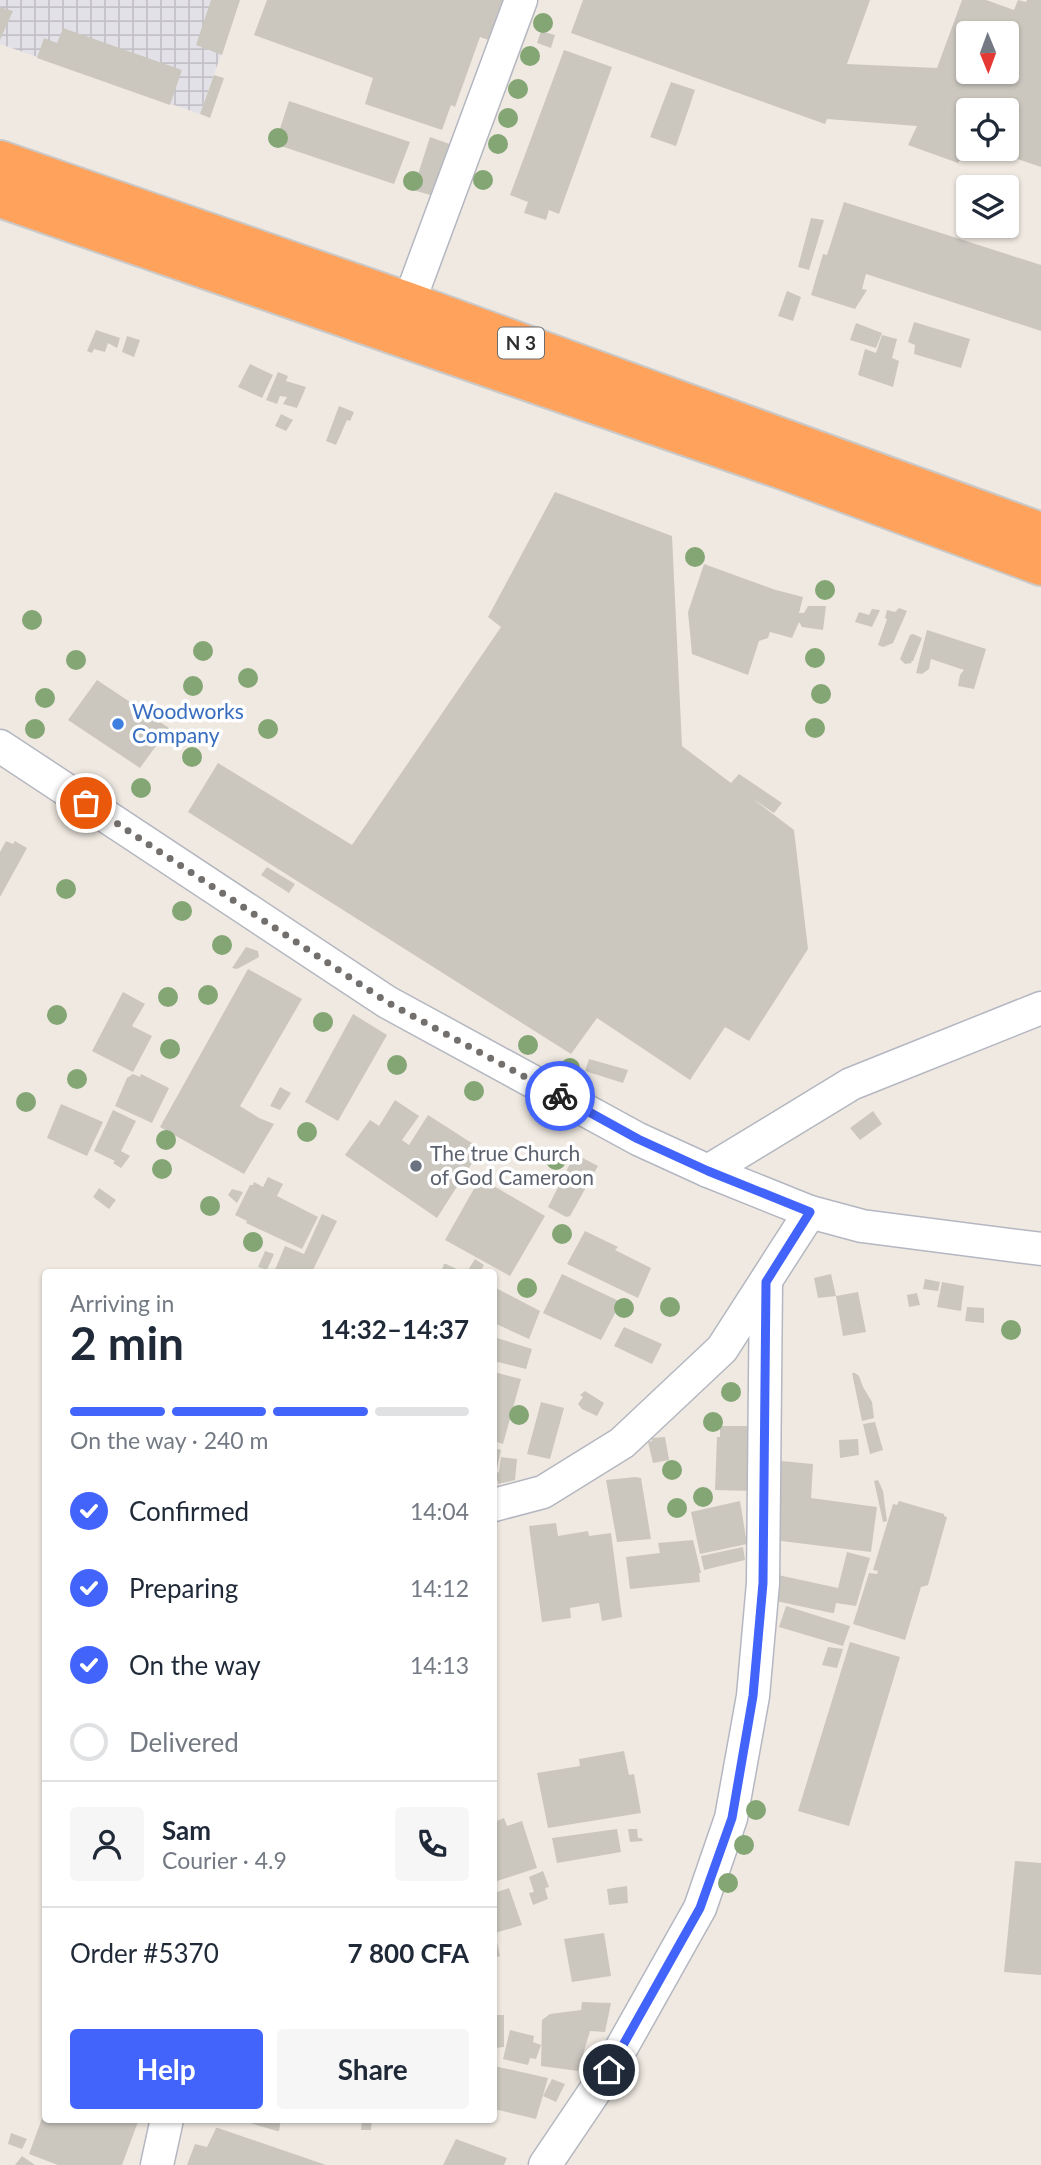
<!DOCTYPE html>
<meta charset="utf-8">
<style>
body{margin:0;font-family:Lato,sans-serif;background:#f6f6f7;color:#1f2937;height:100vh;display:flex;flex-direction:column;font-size:26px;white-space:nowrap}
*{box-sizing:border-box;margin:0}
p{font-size:23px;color:#747a83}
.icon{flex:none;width:38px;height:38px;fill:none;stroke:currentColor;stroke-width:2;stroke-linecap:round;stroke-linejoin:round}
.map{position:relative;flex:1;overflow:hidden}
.side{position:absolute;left:42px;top:1269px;width:455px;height:854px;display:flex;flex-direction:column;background:#fff;border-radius:7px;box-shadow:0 2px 5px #0004}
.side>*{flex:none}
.needle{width:46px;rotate:179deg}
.buttons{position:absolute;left:956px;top:21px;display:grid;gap:14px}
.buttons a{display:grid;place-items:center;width:63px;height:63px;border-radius:7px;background:#fff;box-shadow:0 2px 5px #0004;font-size:35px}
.pin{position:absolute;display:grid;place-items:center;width:60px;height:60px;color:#fff;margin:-30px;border:4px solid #fff;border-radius:50%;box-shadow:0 2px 7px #0007}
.courier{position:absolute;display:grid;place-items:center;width:70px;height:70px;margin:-35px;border:5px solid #4264fb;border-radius:50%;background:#fff;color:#222;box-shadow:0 2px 9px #0007}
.headline em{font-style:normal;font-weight:700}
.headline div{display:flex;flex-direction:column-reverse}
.headline{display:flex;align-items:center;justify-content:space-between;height:119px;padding:0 28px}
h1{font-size:46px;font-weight:700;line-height:52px}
.bar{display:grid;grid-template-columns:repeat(4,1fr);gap:10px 7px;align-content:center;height:84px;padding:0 28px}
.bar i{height:9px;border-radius:5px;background:#e0e1e3}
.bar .on{background:#4264fb}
.bar p{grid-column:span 4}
.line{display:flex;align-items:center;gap:18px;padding:0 28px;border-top:2px solid #e0e1e3}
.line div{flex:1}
.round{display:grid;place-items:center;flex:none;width:74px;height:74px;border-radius:7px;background:#f6f6f7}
ol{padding:0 28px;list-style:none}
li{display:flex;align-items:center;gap:21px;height:77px}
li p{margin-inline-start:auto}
li .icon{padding:7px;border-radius:50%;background:#4264fb;color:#fff;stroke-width:4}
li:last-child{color:#747a83}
li i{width:38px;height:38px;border:4px solid #e0e1e3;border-radius:50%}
.action{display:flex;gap:14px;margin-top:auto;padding:14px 28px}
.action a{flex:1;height:80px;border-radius:7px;background:#4264fb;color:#fff;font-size:28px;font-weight:700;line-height:80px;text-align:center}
.action a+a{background:#f6f6f7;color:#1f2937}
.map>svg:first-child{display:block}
.industrial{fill:url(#industrial-grid)}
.building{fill:#cbc7bf;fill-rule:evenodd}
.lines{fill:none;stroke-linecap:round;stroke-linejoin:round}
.minor-casing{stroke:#b4b7c1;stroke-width:35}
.highway-casing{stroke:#c9c9c9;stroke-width:42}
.minor{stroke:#fff;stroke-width:32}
.highway{stroke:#ffa35c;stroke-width:38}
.tree{fill:#84a574}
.done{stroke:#726f6d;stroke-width:7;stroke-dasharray:0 12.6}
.route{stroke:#4264fb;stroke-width:9}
.shop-dot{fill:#3f7fe0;stroke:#fff;stroke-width:2.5}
.worship-dot{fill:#6b7280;stroke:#fff;stroke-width:2.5}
.labels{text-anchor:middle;stroke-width:7;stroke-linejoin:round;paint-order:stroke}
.shield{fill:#fff;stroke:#6d6d6d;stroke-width:2}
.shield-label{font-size:19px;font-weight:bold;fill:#2e2e2e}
.shop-label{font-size:21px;fill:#366cbe;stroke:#fff;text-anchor:start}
.worship-label{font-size:21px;fill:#5b616d;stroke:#fff;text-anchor:start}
</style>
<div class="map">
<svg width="1041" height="2165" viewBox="0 0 1041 2165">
<defs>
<pattern id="industrial-grid" width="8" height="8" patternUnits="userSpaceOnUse" patternTransform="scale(1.75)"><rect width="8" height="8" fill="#e3e1e8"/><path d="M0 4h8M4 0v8" fill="none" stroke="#c3c1c7"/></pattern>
</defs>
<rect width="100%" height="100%" fill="#efe9e1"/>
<!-- industrial -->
<path class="industrial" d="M0 0H240L200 114 0 44Z"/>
<!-- building -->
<g class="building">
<path d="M211 0H240L222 55 196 45Z"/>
<path d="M267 0H512L497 43 480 37 455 107 451 105 442 130 365 104 373 78 254 35Z"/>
<path d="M583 0H870L847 64 937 68 962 0H986L1014 10 1018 0 1026 2 1027 0H1041V167L988 149H1006V110H968V149L958 163 908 145 917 126 827 119 825 124 571 33ZM968 33H1006V72H968Z"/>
<path d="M0 7 13 11 0 40Z"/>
<path d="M63 28 182 70 170 105 37 58 44 38 57 43Z"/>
<path d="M541 31 555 35 551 48 537 43Z"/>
<path d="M564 50 612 67 559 214 549 210 546 220 524 213 528 202 510 195Z"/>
<path d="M214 75 224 78 210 118 200 114Z"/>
<path d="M671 82 695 90 676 146 650 137Z"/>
<path d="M289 101 410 142 394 184 275 144Z"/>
<path d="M430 137 455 146 437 197 413 190Z"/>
<path d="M844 202 1041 265V331L866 274 862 289 867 290 855 309 811 295 823 254 827 255Z"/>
<path d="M811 218 824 220 809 270 798 267Z"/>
<path d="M787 291 801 297 793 321 778 316Z"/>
<path d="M914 322 970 339 961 368 914 354 915 345 908 342Z"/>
<path d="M856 323 882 333 876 348 850 340Z"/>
<path d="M96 330 120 338 117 348 108 343 105 352 94 349 92 353 87 351Z"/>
<path d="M882 335 897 339 892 358 899 361 893 387 858 375 865 349 876 353Z"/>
<path d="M127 336 140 340 134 357 122 352Z"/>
<path d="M250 364 273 375 262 398 238 387Z"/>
<path d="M278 372 288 376 286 381 306 387 297 408 283 404 287 397 280 396 277 404 266 400Z"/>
<path d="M339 406 354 412 350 421 347 420 336 445 326 441Z"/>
<path d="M281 414 293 420 286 431 275 426Z"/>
<path d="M555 492 672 536 682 746 731 783 739 774 782 803 774 813 753 799 794 830 808 949 749 1041 725 1027 690 1080 597 1018 571 1054 188 812 218 763 352 845 501 627 488 617Z"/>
<path d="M704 564 776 590 803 597 799 613H804L808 606H826L823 630 802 627 799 622 792 638 770 632 768 638 759 641 748 675 692 654 688 612Z"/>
<path d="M899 608 907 611 893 643 883 647 878 645 887 619 885 618 887 610 895 612Z"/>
<path d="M872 609 880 610 872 627 855 622 859 612 869 615Z"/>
<path d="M927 630 986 649 974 689 958 686 960 675 964 670 931 659 929 669 922 674 916 673Z"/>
<path d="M913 634 922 638 913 661H911L912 663 905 664 900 659 910 635Z"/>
<path d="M97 680 169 728 140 768 68 720Z"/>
<path d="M6 841 13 844 15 841 27 848 0 897V852Z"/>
<path d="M267 867 295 884 289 893 261 875Z"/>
<path d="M246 947 258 951 259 957 237 969 232 968Z"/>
<path d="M248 969 302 999 240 1106 259 1118 274 1124 244 1174 160 1127Z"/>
<path d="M123 992 145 1004 132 1026 152 1036 133 1072 92 1051Z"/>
<path d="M353 1014 387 1035 338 1121 305 1102Z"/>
<path d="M589 1059 628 1070 623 1083 585 1071Z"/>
<path d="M133 1074 140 1077 141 1074 169 1088 152 1123 115 1106 127 1078Z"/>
<path d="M280 1087 291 1093 280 1110 270 1106Z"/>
<path d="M395 1100 419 1116 402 1140 409 1145 428 1115 481 1149 437 1218 345 1155 370 1120 379 1126Z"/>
<path d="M61 1104 103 1122 87 1156 47 1138Z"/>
<path d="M113 1110 136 1121 121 1151 130 1156 121 1168 113 1163 115 1161 94 1151Z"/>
<path d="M873 1111 882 1124 860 1140 850 1128Z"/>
<path d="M575 1154 598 1166 570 1216 566 1217 548 1207Z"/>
<path d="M268 1177 283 1184 277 1196 318 1217 302 1249 246 1223 247 1221 235 1215 250 1185H253L254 1182 263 1187Z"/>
<path d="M480 1178 545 1216 510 1276 445 1240Z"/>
<path d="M99 1188 116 1200 109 1209 93 1197Z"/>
<path d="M232 1189 243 1192 237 1203 228 1195Z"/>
<path d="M322 1214 337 1221 312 1272H274L285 1246 304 1254Z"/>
<path d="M585 1231 618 1247 615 1250 651 1268 638 1298 567 1264Z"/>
<path d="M265 1251 274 1254 267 1270 258 1267Z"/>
<path d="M475 1259 484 1265 480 1272 468 1270Z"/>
<path d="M444 1264H446L463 1272H441Z"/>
<path d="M562 1274 621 1302 601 1340 543 1313Z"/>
<path d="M831 1274 836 1296 818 1298 814 1278Z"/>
<path d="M925 1279 940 1282 938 1291 923 1289Z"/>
<path d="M942 1282 964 1286 961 1311 937 1307Z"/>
<path d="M494 1287 540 1311 529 1339 494 1323Z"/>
<path d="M858 1292 866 1332 843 1336 836 1296Z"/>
<path d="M917 1293 920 1305 909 1307 907 1295Z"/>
<path d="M967 1307 984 1308V1323L965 1321Z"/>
<path d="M624 1327 662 1344 652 1364 614 1346Z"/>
<path d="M494 1337 532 1349 526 1369 494 1361Z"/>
<path d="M494 1372 521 1379 503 1444 494 1441Z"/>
<path d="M852 1373H855L859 1376 863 1387 872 1402 874 1418 862 1421Z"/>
<path d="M585 1391 604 1403 597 1416 582 1409 578 1404 583 1397 580 1395Z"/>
<path d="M541 1402 564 1408 550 1459 527 1454Z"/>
<path d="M875 1422 883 1450 870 1454 863 1424Z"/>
<path d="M720 1426H748L747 1438H752L751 1491 715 1490 717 1437H720Z"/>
<path d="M665 1437 669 1460 653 1463 648 1442 652 1441V1438Z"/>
<path d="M858 1439 859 1455 840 1458 839 1440Z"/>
<path d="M494 1448 501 1450 496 1473 499 1472 501 1457 517 1459 515 1480 498 1484V1481L494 1480Z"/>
<path d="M781 1461 813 1464 811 1498 877 1507 871 1552 773 1540Z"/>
<path d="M635 1477 641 1478 651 1539 617 1542 606 1480Z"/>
<path d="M878 1480 883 1491 887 1521 883 1522 874 1481Z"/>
<path d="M740 1501 747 1544 700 1554 691 1512Z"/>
<path d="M899 1501 944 1514V1516L947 1517 928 1585 921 1587 905 1640 853 1624 869 1573 877 1574 878 1571 873 1570 893 1504 897 1505Z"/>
<path d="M556 1523 558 1536 588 1531 589 1536 611 1533 622 1617 602 1621 599 1603 570 1608 571 1618 542 1622 529 1526Z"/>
<path d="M693 1540 701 1573H699L700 1582 630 1589 626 1557 660 1553 658 1543Z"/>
<path d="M743 1547 745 1560 704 1570 701 1556Z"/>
<path d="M847 1552 870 1558 856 1606 836 1603 834 1613H832L771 1600 778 1575 838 1588Z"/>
<path d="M786 1606 850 1626 843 1646 779 1627Z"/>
<path d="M850 1642 900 1657 849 1826 798 1811Z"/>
<path d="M828 1647 843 1649 837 1668 822 1665Z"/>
<path d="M624 1751 629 1775 634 1774 641 1813 548 1828 537 1773 580 1766 579 1759Z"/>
<path d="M504 1818 507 1826 522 1821 537 1868 494 1882V1822Z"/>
<path d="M617 1829 621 1852 557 1863 552 1838Z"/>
<path d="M628 1829H637L638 1838H642L643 1841 630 1842Z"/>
<path d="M1015 1861 1041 1863V1975L1004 1972Z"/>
<path d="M543 1871 549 1887 545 1888 548 1899 533 1905 529 1893 534 1892 529 1877Z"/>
<path d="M627 1886 628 1903 609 1905 607 1889Z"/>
<path d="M509 1888 522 1925 495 1933 500 1956 494 1958V1893Z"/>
<path d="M604 1933 611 1976 572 1982 564 1939Z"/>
<path d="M582 2002 611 2003 605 2032 590 2031 578 2071 541 2066 542 2020 550 2014 581 2010Z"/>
<path d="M494 2015H504V2047L494 2048Z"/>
<path d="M510 2030 534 2036 533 2042 541 2045 536 2059 530 2058 528 2065 503 2059Z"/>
<path d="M494 2066 548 2078 536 2119 494 2109Z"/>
<path d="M552 2079 565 2084 556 2102 543 2096Z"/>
<path d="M45 2110 46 2119H139L122 2165H58L29 2154Z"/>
<path d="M236 2119H281L279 2131H277Z"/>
<path d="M362 2119H372L371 2130H361Z"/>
<path d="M216 2128H218L326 2165H187L195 2144 207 2147Z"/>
<path d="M11 2133 27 2139 22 2149 8 2144Z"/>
<path d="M456 2139 507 2158 504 2165H443Z"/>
<path d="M22 2156 35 2165H15Z"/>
</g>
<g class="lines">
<defs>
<g id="minor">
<path d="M409 302 521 0"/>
<path d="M0 746 387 1002 638 1139 708 1171 810 1212 862 1226 1041 1249"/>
<path d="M708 1171 851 1084 1041 1008"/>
<path d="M494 1505 543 1492 622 1443 722 1349 810 1212"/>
<path d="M157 2165 167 2119"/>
<path d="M545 2165 609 2070 700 1908 731 1818 753 1696 763 1583 766 1282"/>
</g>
<g id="highway">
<path d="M0 160 409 302 1041 532"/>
<path d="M0 198 783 470 1041 566"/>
</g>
</defs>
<!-- minor casing -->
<use href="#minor" class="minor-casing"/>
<!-- highway casing -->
<use href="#highway" class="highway-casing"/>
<!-- minor -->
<use href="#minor" class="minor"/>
<!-- highway -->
<use href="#highway" class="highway"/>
</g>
<!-- trees -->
<g class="tree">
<circle cx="543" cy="23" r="10"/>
<circle cx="530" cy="56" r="10"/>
<circle cx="518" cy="89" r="10"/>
<circle cx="508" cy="118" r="10"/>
<circle cx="278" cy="138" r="10"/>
<circle cx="498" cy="144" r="10"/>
<circle cx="483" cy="180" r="10"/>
<circle cx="413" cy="181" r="10"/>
<circle cx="695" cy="557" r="10"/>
<circle cx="825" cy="590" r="10"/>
<circle cx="32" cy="620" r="10"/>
<circle cx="203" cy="651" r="10"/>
<circle cx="815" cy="658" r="10"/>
<circle cx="76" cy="660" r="10"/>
<circle cx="248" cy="678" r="10"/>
<circle cx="193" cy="686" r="10"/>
<circle cx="821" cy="694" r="10"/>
<circle cx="45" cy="698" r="10"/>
<circle cx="815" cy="728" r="10"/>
<circle cx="35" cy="729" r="10"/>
<circle cx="268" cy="729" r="10"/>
<circle cx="192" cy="757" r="10"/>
<circle cx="141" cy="788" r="10"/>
<circle cx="66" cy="889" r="10"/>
<circle cx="182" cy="911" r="10"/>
<circle cx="222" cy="945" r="10"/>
<circle cx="208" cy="995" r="10"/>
<circle cx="168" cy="997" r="10"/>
<circle cx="57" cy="1015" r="10"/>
<circle cx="323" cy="1022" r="10"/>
<circle cx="528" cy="1045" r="10"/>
<circle cx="170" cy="1049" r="10"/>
<circle cx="397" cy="1065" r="10"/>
<circle cx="570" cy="1068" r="10"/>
<circle cx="77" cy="1079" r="10"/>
<circle cx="474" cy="1091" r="10"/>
<circle cx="26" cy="1102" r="10"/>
<circle cx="307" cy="1132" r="10"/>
<circle cx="166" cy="1140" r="10"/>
<circle cx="556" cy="1160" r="10"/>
<circle cx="162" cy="1169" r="10"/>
<circle cx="210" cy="1206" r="10"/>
<circle cx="562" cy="1234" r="10"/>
<circle cx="253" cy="1242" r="10"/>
<circle cx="527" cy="1288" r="10"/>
<circle cx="670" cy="1307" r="10"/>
<circle cx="624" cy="1308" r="10"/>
<circle cx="1011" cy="1330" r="10"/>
<circle cx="731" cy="1392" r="10"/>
<circle cx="519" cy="1415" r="10"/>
<circle cx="713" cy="1422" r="10"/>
<circle cx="672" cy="1470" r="10"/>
<circle cx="703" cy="1497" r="10"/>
<circle cx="677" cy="1508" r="10"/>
<circle cx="756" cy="1810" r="10"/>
<circle cx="744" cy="1845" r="10"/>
<circle cx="728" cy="1883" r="10"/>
</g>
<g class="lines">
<!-- done -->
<path class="done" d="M86 803 387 1002 560 1096"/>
<!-- route -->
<path class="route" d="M560 1096 638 1139 708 1171 810 1212 766 1282 763 1583 753 1696 732 1818 700 1908 609 2070"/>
</g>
<!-- markers -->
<circle class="shop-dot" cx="118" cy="724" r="7"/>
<circle class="worship-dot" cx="416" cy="1166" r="7"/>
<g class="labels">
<!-- shield labels -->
<rect class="shield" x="498" y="327.5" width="46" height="31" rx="5"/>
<g class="shield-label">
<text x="521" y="350">N 3</text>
</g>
<!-- shop labels -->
<g class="shop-label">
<text x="132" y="719">Woodworks<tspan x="132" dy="24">Company</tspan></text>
</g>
<!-- worship labels -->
<g class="worship-label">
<text x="430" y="1161">The true Church<tspan x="430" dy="24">of God Cameroon</tspan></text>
</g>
</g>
</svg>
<div class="buttons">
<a><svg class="needle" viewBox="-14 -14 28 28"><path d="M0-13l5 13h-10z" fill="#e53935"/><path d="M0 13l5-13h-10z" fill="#747a83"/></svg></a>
<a><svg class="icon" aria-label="locate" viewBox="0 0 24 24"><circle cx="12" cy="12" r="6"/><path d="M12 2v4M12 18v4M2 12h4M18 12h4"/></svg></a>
<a><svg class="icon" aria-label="layers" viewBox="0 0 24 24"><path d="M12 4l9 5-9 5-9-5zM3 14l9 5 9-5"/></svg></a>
</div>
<div class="pin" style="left:86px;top:803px;background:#ea580c"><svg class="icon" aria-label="bag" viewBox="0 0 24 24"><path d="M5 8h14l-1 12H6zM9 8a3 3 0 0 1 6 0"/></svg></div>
<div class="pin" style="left:609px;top:2070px;background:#1f2937"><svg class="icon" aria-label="home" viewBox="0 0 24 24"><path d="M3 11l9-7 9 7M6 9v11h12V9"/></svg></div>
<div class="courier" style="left:560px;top:1096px"><svg class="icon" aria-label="bike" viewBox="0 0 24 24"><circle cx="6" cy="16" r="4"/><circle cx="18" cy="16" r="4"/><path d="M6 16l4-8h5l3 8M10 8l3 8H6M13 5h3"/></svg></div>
<section class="side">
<div class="headline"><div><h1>2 min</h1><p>Arriving in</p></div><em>14:32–14:37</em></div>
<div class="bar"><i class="on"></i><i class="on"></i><i class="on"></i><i></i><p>On the way · 240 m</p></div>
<ol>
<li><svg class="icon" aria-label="check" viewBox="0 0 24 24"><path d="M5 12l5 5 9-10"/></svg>Confirmed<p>14:04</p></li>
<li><svg class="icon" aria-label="check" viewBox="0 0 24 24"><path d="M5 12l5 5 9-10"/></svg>Preparing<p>14:12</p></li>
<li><svg class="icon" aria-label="check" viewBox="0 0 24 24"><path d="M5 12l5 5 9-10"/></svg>On the way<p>14:13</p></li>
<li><i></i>Delivered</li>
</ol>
<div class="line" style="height:126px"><a class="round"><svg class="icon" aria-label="person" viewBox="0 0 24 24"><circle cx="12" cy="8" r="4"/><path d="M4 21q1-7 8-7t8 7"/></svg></a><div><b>Sam</b><p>Courier · 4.9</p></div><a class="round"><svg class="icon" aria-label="phone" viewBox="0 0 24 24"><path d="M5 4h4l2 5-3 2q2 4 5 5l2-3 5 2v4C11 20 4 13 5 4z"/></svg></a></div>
<div class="line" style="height:91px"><div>Order #5370</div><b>7 800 CFA</b></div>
<div class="action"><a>Help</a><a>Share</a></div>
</section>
</div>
